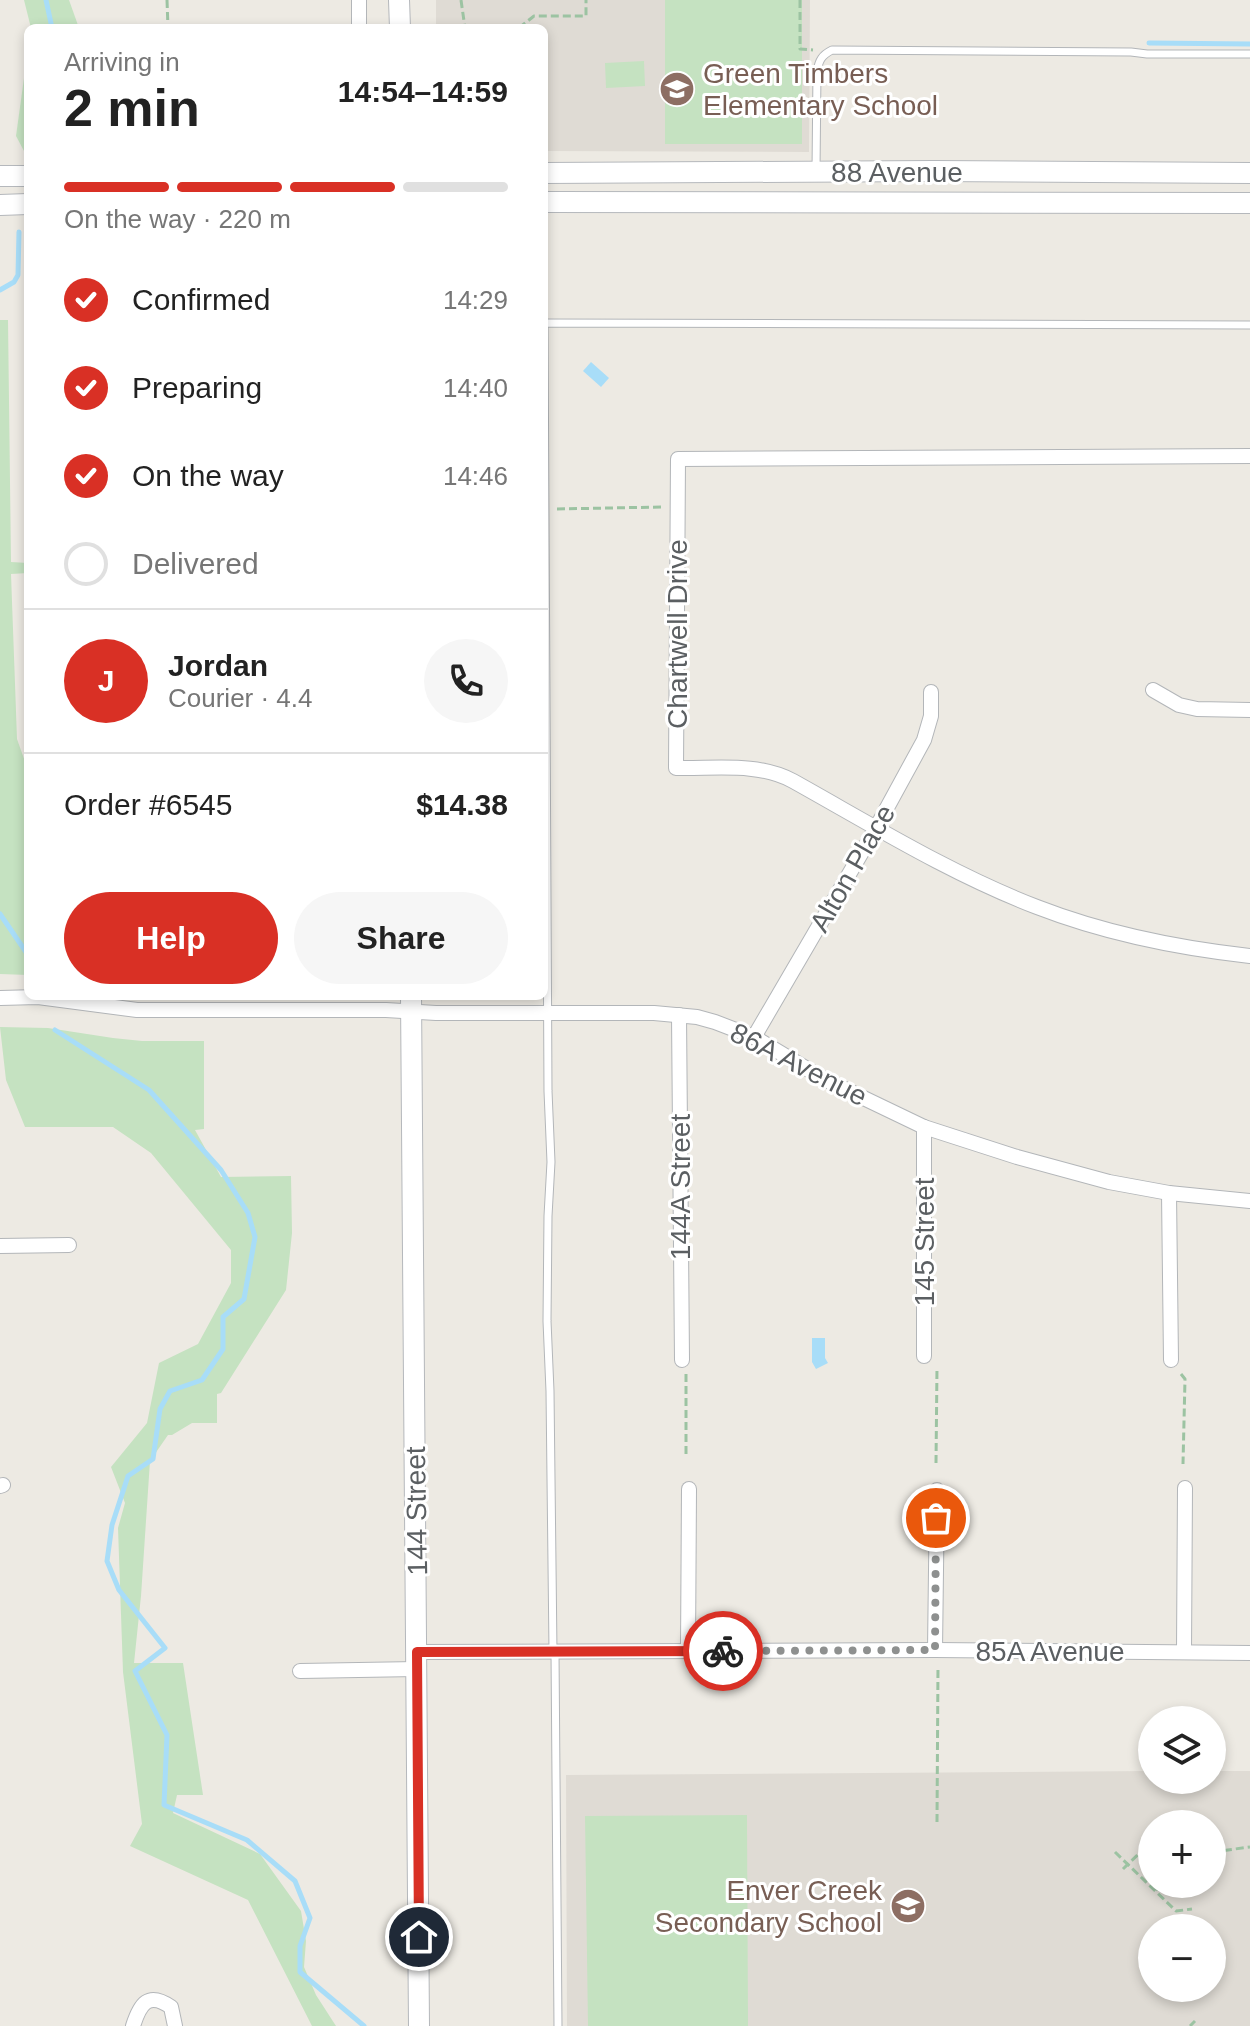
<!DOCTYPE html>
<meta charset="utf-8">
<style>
body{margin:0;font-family:Helvetica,sans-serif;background:#f6f6f6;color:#222;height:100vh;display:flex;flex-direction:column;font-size:30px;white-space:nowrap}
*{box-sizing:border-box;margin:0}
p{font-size:26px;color:#767676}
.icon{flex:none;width:44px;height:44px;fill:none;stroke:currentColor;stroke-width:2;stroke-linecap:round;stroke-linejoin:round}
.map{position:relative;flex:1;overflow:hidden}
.side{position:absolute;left:24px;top:24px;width:524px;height:976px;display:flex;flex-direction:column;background:#fff;border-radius:12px;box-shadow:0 4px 12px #0003}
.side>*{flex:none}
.controls{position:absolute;left:1138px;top:1706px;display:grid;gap:16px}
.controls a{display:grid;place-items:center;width:88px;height:88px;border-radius:50%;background:#fff;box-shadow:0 4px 12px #0003;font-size:40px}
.pin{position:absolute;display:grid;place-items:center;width:68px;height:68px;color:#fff;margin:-34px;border:4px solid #fff;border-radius:50%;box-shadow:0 2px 8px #0007}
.courier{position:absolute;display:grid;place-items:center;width:80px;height:80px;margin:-40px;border:6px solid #d93025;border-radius:50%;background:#fff;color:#222;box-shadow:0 2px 10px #0007}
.headline em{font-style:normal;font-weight:600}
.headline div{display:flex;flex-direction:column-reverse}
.headline{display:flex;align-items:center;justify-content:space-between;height:136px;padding:0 40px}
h1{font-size:52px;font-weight:600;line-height:60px}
.bar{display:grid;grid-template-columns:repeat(4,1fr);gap:12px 8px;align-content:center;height:96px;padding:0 40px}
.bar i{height:10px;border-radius:6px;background:#e0e0e0}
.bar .on{background:#d93025}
.bar p{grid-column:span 4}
.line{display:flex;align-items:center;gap:20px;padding:0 40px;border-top:2px solid #e0e0e0}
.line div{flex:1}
.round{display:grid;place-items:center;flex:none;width:84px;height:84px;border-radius:42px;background:#f6f6f6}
ol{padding:0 40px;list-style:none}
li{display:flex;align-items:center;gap:24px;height:88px}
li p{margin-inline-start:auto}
li .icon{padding:8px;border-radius:50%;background:#d93025;color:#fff;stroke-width:4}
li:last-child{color:#767676}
li i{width:44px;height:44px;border:4px solid #e0e0e0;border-radius:50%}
.cta{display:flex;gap:16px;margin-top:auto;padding:16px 40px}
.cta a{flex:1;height:92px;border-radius:48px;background:#d93025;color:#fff;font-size:32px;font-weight:600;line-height:92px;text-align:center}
.cta a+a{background:#f6f6f6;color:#222}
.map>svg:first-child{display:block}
.education{fill:#dfdbd4;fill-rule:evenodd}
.green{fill:#c5e2c1}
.water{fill:#a8ddf8}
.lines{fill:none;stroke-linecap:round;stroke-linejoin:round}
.stream{stroke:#a8ddf8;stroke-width:5}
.service-casing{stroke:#b3b6b9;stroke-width:9}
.minor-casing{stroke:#b3b6b9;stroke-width:16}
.secondary-casing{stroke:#b5b8bc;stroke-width:22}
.path{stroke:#9cc3a2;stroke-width:3;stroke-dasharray:8 4;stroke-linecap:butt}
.service{stroke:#fff;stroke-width:7}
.minor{stroke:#fff;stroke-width:14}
.secondary{stroke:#fff;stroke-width:20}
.done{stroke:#8e908f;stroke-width:8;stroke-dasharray:0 14.4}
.route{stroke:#d93025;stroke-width:10}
.labels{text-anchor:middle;stroke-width:6;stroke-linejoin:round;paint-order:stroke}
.education-label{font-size:28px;fill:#785e54;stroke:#fff;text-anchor:start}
.street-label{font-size:28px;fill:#5b5f62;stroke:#fff}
</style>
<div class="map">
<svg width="1250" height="2026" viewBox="0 0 1250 2026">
<rect width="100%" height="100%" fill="#edeae3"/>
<!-- education -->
<g class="education">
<path d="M436 0H810L809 152 544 151V28H436Z"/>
<path d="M1152 1771V1780H1212V1771H1250V2026H567L566 1775ZM1152 1824H1212V1884H1152ZM1152 1928H1212V1988H1152Z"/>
</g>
<!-- green -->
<g class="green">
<path d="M24 0H69L79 28H31Z"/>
<rect x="665" y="0" width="137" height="144"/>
<path d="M28 49V151H24L16 136Z"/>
<path d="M644 61 645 86 606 88 605 63Z"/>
<path d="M0 320H8L11 562 28 563V573L11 574 17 739 28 770V975L0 974Z"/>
<path d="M0 1027 48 1028 113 1038 142 1041H204V1129L195 1130 221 1177 291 1176 292 1233 286 1290 221 1393 217 1394V1423H192L172 1435H168L150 1461 141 1596 134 1663H183L203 1795H177L173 1813 260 1854 301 1911 306 1941 304 1967 316 1995 336 2026H312L248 1900 130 1846 142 1824 123 1672 118 1528 125 1503 111 1467 147 1423 159 1363 198 1344 231 1283V1250L151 1153 113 1127H25L6 1080Z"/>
<path d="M747 1815 748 2026H588L585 1816Z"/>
</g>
<!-- water -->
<g class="water">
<path d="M591 362 609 378 601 387 583 371Z"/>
<path d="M812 1338H825V1358L828 1363 816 1369 812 1362Z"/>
</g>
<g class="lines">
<!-- stream -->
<g class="stream">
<path d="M46 0 52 28"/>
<path d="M1149 43 1250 44"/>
<path d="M0 290 14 282 18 275 19 232"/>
<path d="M0 914 28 955"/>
<path d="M55 1030 149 1090 221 1170 248 1213 255 1237 244 1299 223 1317V1349L202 1380 170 1391 160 1409 153 1459 128 1476 112 1525 107 1561 119 1590 165 1648 135 1671 167 1735 164 1805 247 1840 295 1881 310 1918 300 1946V1972L364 2026"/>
</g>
<defs>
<g id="service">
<path d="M816 171 817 71C819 60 822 55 832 50L1131 52 1147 54H1250"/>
<path d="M553 1651 550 1391 547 1321 548 1216 551 1162 548 1091 544 323 1250 325"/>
<path d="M555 1652 558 2026"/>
</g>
<g id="minor">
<path d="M359 28V0"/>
<path d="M1250 456 678 459 676 768C715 769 758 762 793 781 872 825 951 874 1037 907 1104 933 1178 948 1250 956"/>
<path d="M1153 690 1179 705 1197 709 1250 710"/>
<path d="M0 998 38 997 137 1010H386L436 1013H654L697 1017 715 1022 754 1037 824 1079 924 1127 1017 1157 1109 1182 1169 1193 1250 1201"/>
<path d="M679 1015 682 1360"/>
<path d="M754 1037 876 828 924 740 931 716V692"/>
<path d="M924 1127V1356"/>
<path d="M1169 1193 1171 1360"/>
<path d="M0 1246 69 1245"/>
<path d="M0 1486 3 1485"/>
<path d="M935 1650 937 1490"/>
<path d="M688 1651 689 1489"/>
<path d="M1184 1651 1185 1488"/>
<path d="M417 1652 935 1650 1250 1653"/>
<path d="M300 1671 417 1669"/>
<path d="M133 2026C140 2004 148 1991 171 2007L175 2026"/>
</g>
<g id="secondary">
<path d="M399 0 400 28"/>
<path d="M544 173 934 171 1250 173"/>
<path d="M0 176H28"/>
<path d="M544 202 1250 203"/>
<path d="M0 205 28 204"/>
<path d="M411 996 419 2026"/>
</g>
</defs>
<!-- service casing -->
<use href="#service" class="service-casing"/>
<!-- minor casing -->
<use href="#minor" class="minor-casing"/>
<!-- secondary casing -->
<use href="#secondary" class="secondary-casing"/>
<!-- path -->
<g class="path">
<path d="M167 0 168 28"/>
<path d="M461 0 465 28"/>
<path d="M800 0V49L813 50"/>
<path d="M519 28 534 16H586V0"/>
<path d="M557 509 661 507"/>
<path d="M1181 1374 1185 1379 1183 1464"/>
<path d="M686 1454V1374"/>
<path d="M936 1463 937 1367"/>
<path d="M937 1822 938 1666"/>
<path d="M1115 1852 1176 1911 1192 1909"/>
<path d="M1212 1852 1250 1847"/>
<path d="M1123 1869 1152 1841"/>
<path d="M1156 1890 1165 1884"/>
<path d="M1190 2026 1195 2021"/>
</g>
<!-- service -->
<use href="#service" class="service"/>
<!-- minor -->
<use href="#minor" class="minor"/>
<!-- secondary -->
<use href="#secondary" class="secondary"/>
</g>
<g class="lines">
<!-- done -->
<path class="done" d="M723 1651 935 1650 936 1518"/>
<!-- route -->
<path class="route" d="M419 1937 417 1652 723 1651"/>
</g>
<!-- icons -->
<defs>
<symbol id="school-disc" viewBox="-11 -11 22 22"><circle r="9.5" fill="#8d6e63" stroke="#fff"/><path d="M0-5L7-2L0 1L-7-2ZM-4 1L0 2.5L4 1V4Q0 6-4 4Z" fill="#fff"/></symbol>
</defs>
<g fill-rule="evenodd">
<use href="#school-disc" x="657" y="69" width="40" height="40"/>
<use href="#school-disc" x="888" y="1886" width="40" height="40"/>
</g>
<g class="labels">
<!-- education labels -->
<g class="education-label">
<text x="703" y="83">Green Timbers<tspan x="703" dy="32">Elementary School</tspan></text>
<text x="882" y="1900" text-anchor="end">Enver Creek<tspan x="882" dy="32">Secondary School</tspan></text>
</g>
<!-- street labels -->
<g class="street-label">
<text x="897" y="182">88 Avenue</text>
<text transform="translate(677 634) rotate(-90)" y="10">Chartwell Drive</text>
<text transform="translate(852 868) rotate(-60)" y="10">Alton Place</text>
<text transform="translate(799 1064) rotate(27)" y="10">86A Avenue</text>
<text transform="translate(680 1187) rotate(-90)" y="10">144A Street</text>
<text transform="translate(924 1242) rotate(-90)" y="10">145 Street</text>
<text transform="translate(416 1511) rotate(-91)" y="10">144 Street</text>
<text x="1050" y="1661">85A Avenue</text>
</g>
</g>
</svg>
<div class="controls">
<a><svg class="icon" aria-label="layers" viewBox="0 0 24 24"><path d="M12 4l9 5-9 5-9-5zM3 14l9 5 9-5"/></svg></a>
<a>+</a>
<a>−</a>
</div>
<div class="pin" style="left:936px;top:1518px;background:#ea580c"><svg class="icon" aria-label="bag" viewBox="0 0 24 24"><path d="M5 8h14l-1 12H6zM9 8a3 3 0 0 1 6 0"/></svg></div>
<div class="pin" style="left:419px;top:1937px;background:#1f2937"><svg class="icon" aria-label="home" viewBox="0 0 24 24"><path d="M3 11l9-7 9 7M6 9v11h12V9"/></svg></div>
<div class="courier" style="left:723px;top:1651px"><svg class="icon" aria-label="bike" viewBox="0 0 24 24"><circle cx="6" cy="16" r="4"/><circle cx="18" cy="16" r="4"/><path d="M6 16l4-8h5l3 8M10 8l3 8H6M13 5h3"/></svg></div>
<section class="side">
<div class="headline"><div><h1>2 min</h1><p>Arriving in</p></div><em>14:54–14:59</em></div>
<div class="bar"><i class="on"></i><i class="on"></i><i class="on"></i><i></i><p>On the way · 220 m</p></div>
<ol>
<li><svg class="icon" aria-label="check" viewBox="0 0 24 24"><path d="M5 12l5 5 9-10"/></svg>Confirmed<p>14:29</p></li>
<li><svg class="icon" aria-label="check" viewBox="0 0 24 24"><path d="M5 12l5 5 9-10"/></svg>Preparing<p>14:40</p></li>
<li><svg class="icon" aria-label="check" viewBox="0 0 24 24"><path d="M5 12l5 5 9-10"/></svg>On the way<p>14:46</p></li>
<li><i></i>Delivered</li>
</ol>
<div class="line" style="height:144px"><b class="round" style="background:#d93025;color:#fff">J</b><div><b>Jordan</b><p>Courier · 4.4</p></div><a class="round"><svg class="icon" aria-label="phone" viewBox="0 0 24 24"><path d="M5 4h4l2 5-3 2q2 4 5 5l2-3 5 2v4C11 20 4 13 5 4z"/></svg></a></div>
<div class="line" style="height:104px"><div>Order #6545</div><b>$14.38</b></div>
<div class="cta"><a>Help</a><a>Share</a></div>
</section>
</div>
